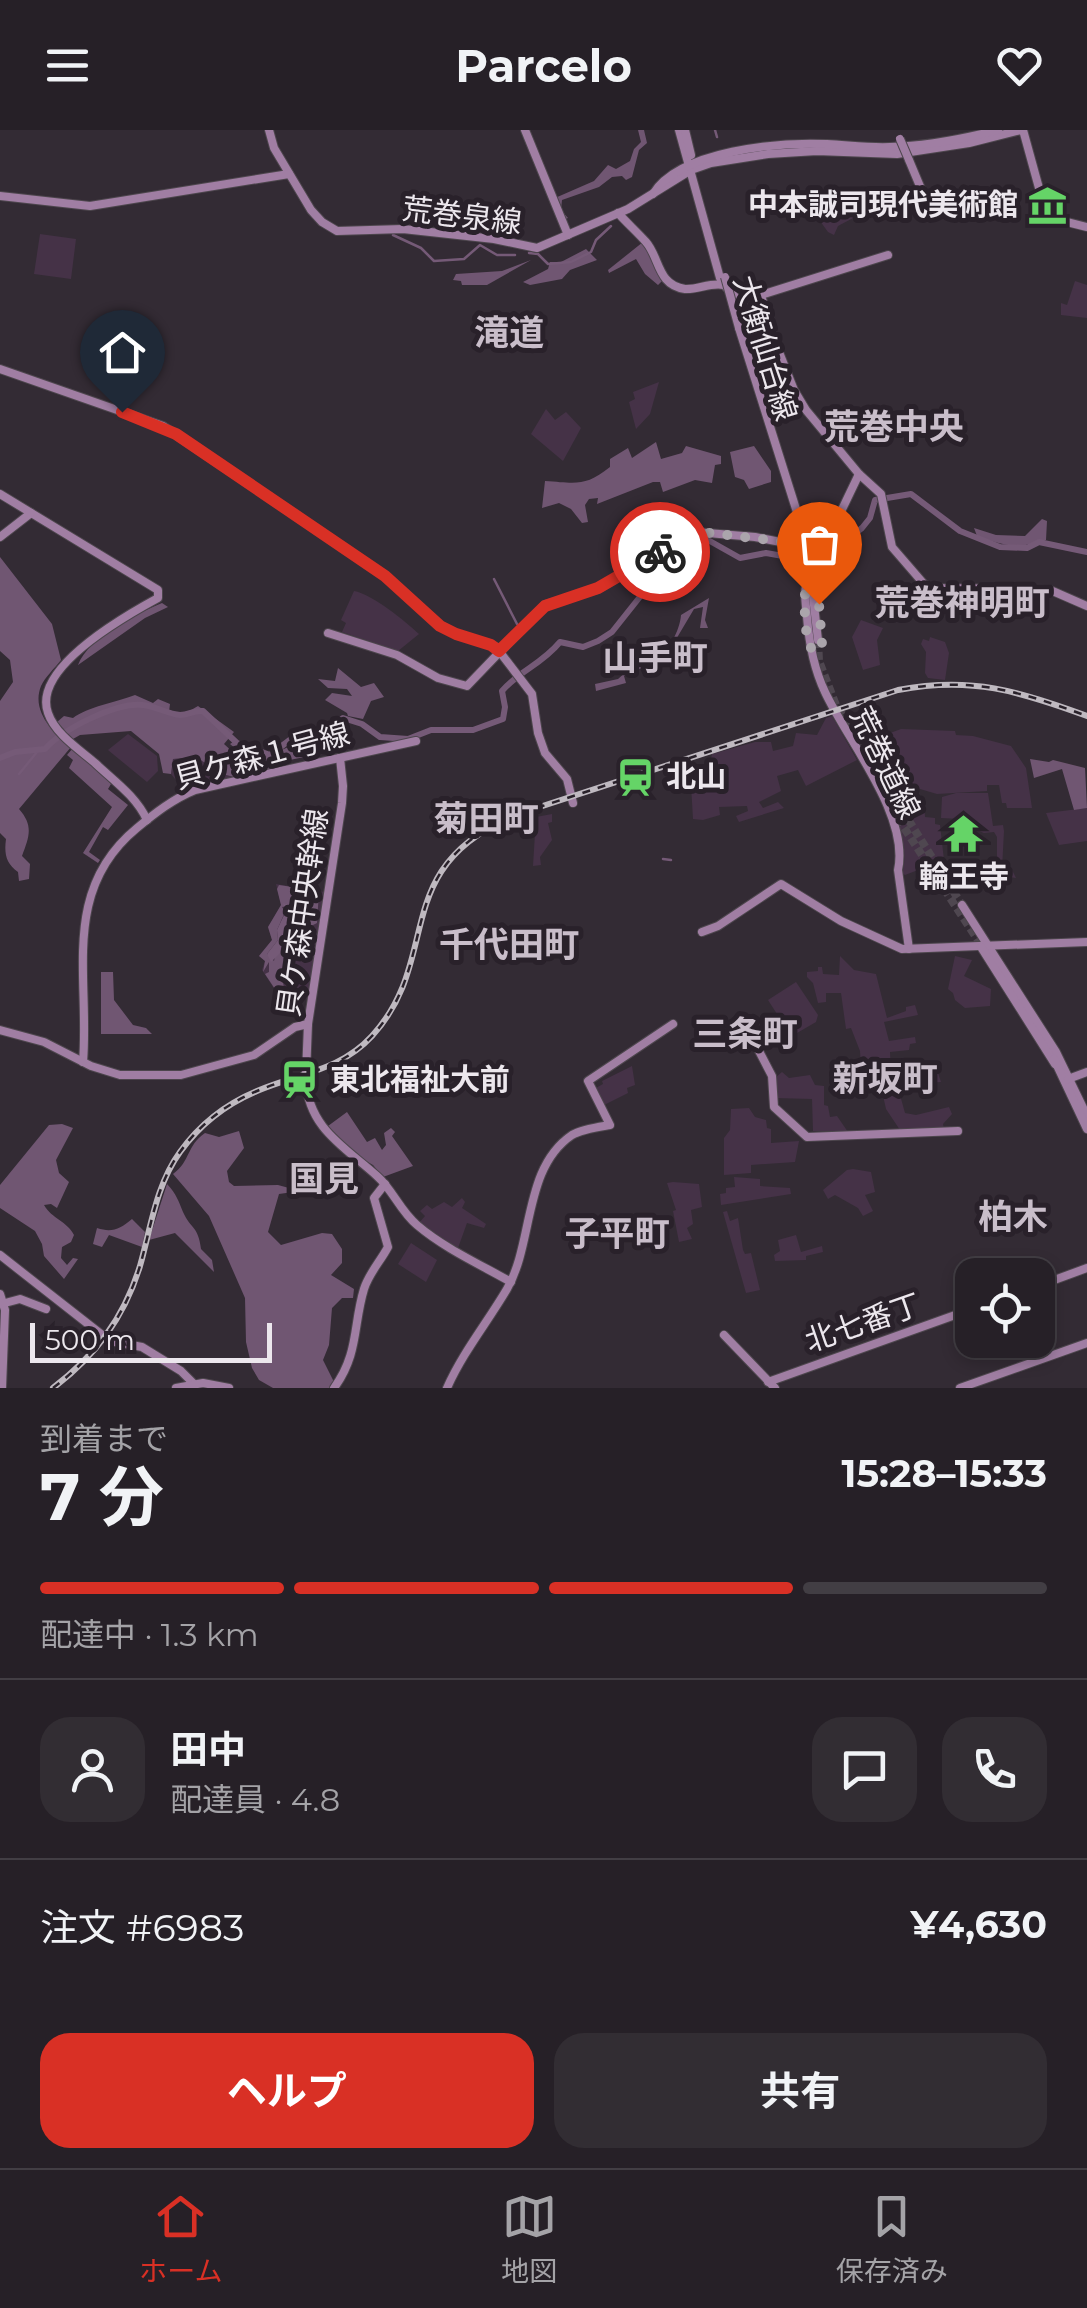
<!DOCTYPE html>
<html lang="ja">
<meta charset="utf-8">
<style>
body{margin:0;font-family:Montserrat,"Noto Sans JP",sans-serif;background:#322d33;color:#f1f3f6;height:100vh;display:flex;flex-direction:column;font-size:38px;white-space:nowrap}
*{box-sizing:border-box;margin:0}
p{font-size:32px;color:#a4a3a7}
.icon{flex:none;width:55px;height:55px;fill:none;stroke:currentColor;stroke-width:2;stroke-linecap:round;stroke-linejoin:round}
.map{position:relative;height:1258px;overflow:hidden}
.details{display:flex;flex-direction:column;background:#262027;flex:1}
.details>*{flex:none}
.controls{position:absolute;left:955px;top:1128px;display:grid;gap:20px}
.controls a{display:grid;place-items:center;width:100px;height:100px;border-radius:20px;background:#262027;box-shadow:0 5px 15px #0003,0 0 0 2px #423e44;font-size:50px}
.scale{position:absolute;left:30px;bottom:25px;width:242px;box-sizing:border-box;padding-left:10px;border:5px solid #ece7ed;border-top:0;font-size:28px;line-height:35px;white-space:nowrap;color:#ece7ed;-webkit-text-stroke:8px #29212a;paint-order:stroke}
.pin{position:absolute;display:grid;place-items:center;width:85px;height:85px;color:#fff;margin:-102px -42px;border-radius:50% 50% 50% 0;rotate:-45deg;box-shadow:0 0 10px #0007}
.pin .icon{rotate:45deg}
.courier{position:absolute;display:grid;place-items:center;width:100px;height:100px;margin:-50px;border:8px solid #d93025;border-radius:50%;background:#fff;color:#222;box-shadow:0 2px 12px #0007}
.summary em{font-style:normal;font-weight:700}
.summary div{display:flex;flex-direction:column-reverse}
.summary{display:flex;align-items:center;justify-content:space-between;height:170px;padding:0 40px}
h1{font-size:65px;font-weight:700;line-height:75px}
.bar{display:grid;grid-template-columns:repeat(4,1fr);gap:15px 10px;align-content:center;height:120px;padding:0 40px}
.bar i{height:12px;border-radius:8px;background:#423e44}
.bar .active{background:#d93025}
.bar p{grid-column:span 4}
.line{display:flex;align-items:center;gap:25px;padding:0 40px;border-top:2px solid #423e44}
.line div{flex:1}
.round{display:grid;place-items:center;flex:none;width:105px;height:105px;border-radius:30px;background:#322d33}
.action{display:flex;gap:20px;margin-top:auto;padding:20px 40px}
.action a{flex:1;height:115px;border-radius:30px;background:#d93025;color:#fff;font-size:40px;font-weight:700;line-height:115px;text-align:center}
.action a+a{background:#322d33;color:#f1f3f6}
header{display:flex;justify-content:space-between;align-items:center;height:130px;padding:0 40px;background:#262027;font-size:45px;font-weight:700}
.dock{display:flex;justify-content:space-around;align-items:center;height:140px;border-top:2px solid #423e44;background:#262027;font-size:28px;color:#a4a3a7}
.dock a{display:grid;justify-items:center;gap:5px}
.dock .active{color:#d93025}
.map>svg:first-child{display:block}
.green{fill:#453247}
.forest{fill:#705672;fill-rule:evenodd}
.water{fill:#755a77}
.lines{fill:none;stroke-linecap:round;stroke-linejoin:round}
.stream{stroke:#755a77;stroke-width:2.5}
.river{stroke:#755a77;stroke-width:6}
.secondary-tunnel{stroke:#4f4750;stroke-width:8;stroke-dasharray:8 4;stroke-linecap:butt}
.secondary-casing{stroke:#4d464d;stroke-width:10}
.secondary{stroke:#a07ea3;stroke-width:8}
.rail-casing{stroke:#bfb9c0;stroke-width:6}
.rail{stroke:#29212a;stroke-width:2.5;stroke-dasharray:8;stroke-linecap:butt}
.secondary-bridge-casing{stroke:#4d464d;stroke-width:10;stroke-linecap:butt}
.secondary-bridge{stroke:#a07ea3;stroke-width:8}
.done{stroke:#aba5ac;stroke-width:10;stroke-dasharray:0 18}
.route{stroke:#d93025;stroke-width:12}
.labels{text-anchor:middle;stroke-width:10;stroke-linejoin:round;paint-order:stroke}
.poi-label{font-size:30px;font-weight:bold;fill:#ece7ed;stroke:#29212a;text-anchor:start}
.street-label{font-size:30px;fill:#ece7ed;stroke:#29212a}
.quarter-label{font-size:35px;font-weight:bold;fill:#c9beca;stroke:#29212a}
</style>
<header><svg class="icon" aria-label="menu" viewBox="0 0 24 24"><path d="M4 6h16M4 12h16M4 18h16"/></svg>Parcelo<svg class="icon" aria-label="heart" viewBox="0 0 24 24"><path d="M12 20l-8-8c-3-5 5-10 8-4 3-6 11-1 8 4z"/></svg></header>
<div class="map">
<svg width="1087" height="1258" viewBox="0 0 1087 1258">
<rect width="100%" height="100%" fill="#332b34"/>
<!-- green -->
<g class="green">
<path d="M825 63 856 64 855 87 838 96 834 105 828 102 810 77 811 71H824Z"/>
<path d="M40 104 76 109 71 149 34 144Z"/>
<path d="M1075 151 1087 155V188L1061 185V173L1067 175Z"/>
<path d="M659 252 650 284 636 299 629 272 635 269 633 262Z"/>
<path d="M546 279 555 290 566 282 581 298 563 331 531 304Z"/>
<path d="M354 461C372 464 405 491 419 504L398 521 342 502 346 493 341 490Z"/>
<path d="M861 490 883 498 877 510 880 535 863 540 852 507Z"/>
<path d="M930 507 945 512 949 523 945 550 928 548 925 543 926 522 921 514 923 509 929 511Z"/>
<path d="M832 586 857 630 806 656 798 640 777 646 781 661 759 672 763 678 778 672 784 678 739 692 736 686 748 681 747 676 719 677 720 685 703 690 693 689 690 638 710 634 712 624 755 612H771L773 621 793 616 796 603 817 605 826 588Z"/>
<path d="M901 599 955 601 956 605 973 606 1011 616 1026 638 1032 678H1007L1006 673H1002L999 655H987V661L937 664 879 647 863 613Z"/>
<path d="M128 604 157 626 158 641 147 652 108 620Z"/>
<path d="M197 627 222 644 238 648 184 660 171 644 173 629Z"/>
<path d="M894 653V659L882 660 887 669H898L899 672 924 670 925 687 935 688V694L940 695 944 730 905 745 902 743C912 715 890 679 879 654Z"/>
<path d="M956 663H988L993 696 1003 695 1004 701 1002 739 1012 740 1016 748 997 745V707L994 702 984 703 974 699 972 692 968 693V700L961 699V689L941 688 942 667Z"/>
<path d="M1087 678V711L1059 715 1046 683Z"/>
<path d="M552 684V692L548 693 552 710 540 727 541 735 533 736 536 687Z"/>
<path d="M276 754 325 762 309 869 277 863 262 840 265 831 259 826 272 810 268 797 281 775Z"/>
<path d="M840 826 854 840 876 844 887 888 906 881V877L915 875 918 885 884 892 889 911 915 907 916 913 910 914 909 920 890 922 891 943H899L900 946 936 937 941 952 882 956 876 941 861 936 860 921 851 898 846 899 841 863H826V872L818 873 813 853 807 847V842L818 841V837H822L823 844 839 845Z"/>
<path d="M955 826 972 830 964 846 991 859 990 876 965 878 955 870 953 863 948 859Z"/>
<path d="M796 852 818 885 816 892 797 903 792 895 786 898 768 870Z"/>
<path d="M632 936 635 955 627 958 628 963 602 976 594 959 603 954 602 951Z"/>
<path d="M782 942 789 948 810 945 815 955 824 956V975L828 976 830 987 837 986 848 1002 813 1001 812 969 775 968V948Z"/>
<path d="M896 957 910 959 912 962 900 965 905 983 916 985 949 977 952 984 943 994 944 999 900 1000 886 979 882 961Z"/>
<path d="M749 978 755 987 766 990 767 998 771 999V1013L799 1011 795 1032 751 1035V1043L724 1045V1008L730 1000 731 979Z"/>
<path d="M853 1039 871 1042 875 1062 865 1065 873 1081 863 1086 858 1078 835 1065 828 1069 823 1060 847 1040Z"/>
<path d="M734 1047 760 1049V1056L790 1058 791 1064 721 1075 720 1064 726 1063V1058L735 1057Z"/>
<path d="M673 1052 699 1054 702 1077 691 1080 693 1094 687 1098 692 1109 679 1112 673 1081 676 1080 667 1053Z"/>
<path d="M462 1068 465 1072 462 1078 486 1094 484 1098 467 1093 458 1118 419 1093 425 1086 420 1081 427 1075 432 1079 444 1072 452 1077Z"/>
<path d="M727 1081 730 1091 738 1088 743 1120 745 1124 751 1123 760 1160 746 1163 723 1082Z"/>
<path d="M796 1105 801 1122 822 1116 823 1122 806 1126V1130L775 1131 774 1125 780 1121 778 1110Z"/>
<path d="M411 1113 437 1130 426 1152 398 1134Z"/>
</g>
<!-- forest -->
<g class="forest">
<path d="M638 0H644L647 13 639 20 632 47 626 50 622 46 612 47 599 57 562 70 561 80 568 88 563 90 555 68 594 51 608 35 616 39 630 31 634 19 641 12Z"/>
<path d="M643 112 663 150 658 155 645 144 636 129 609 143 608 140Z"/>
<path d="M586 119 597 130 570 140 562 149 530 155 523 152 548 139 550 132H561Z"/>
<path d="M531 130 487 155H462L461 151 453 150 456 144 502 141Z"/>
<path d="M656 312 661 329 682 323 686 316 721 326V334L715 335 712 353 695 350 663 362 660 352H653L597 374 598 368 589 369 585 375 588 392 582 393 571 379 559 373 542 378 545 351C576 353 585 357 610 337V329L628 318 632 328Z"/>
<path d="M754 316 771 341V352L749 359 744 350 735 347 730 322Z"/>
<path d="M1042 389 1047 391 1046 410C1041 410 1035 412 1030 414 1013 419 993 412 977 406L974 398 996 405 1025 406Z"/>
<path d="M0 427 52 494 61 530C55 538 45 547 41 556 31 581 53 603 71 617L19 679C34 696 29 707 22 726L30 734 29 749 19 751 18 742C6 733 4 724 6 709L0 703V571L13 552 10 530 0 521Z"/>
<path d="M709 468 705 490 708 498H700L703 477 694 479 662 533 656 537 637 539 635 535 624 546 626 553 596 561 595 554 618 549 643 527 653 531C668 524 680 500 681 485Z"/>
<path d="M162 473 168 477 145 488 78 535C89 507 135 484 162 473Z"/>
<path d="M338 538 361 557 374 553 384 567 371 571 363 589 348 586 347 583 325 570 332 563 352 566 347 559 328 558 318 549 335 551Z"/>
<path d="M135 565 153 573 158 569 170 574 169 582 179 587 198 576 234 602 224 614 257 644 238 648 222 644 196 627 173 629 171 644 163 643 159 624 131 601 80 605 73 609 57 592 64 586 73 588C87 577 117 572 135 565Z"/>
<path d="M326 601 325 611 304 627 290 630V636L262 641 230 614 233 612 265 627Z"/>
<path d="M73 618 111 654 108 659 128 675 108 700 103 697 89 722 100 730 98 733 83 723 112 677 69 638 73 630 67 625Z"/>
<path d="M1030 629 1049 632 1053 630 1085 638 1087 678 1074 680 1062 639 1034 648Z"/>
<path d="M279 755 319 761 317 793 311 796 310 812 291 827V836L282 846 285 864 277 862 265 844 269 842V832L263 842 265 831 259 826 272 810 268 797 281 775 277 759ZM307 771 299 796 293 800V812L275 826 274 831 267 824 278 810 277 800 285 782 282 777Z"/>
<path d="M101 842H113L114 870 133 895 146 898 152 904H101Z"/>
<path d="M347 982 367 1012 375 1008 382 1020 386 1015 384 1003 391 998 395 1002 392 1006 413 1036 383 1047 373 1035 355 1025 328 996Z"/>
<path d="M62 994 73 998 56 1030 59 1043 69 1052 57 1078 51 1074 44 1075C52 1089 67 1091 74 1105L71 1112 62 1117 61 1128 67 1135 73 1128 78 1129 64 1149 44 1126 42 1114 35 1101 0 1078V1055L49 995Z"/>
<path d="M239 1001 244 1018 227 1041 229 1052 234 1056 278 1055 300 1061 279 1064 268 1102 281 1115 322 1103 332 1104 342 1119V1133L331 1145 354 1159 353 1168H342L332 1178 329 1215 323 1230 337 1258H273L259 1250 252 1238 246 1212 245 1168 209 1086 173 1044C191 1031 186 1016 205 1003L219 1007Z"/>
<path d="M167 1054C177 1065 178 1070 183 1082 191 1100 198 1095 201 1119L212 1130 214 1142 175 1103 149 1110Z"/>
<path d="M132 1089 145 1102 142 1117 109 1105 102 1117 93 1114 97 1098C112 1103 120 1099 132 1089Z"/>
</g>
<!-- water -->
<path class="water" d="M299 767 307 771C306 780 300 798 293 800L294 815 284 819 271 832 267 824 278 810 277 800 285 783 283 773 288 775Z"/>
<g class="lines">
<!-- stream -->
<g class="stream">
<path d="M715 0 717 7"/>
<path d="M393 105 421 118 434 131 464 129 480 115 497 125H515"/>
<path d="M529 123 538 124 548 134 571 132 591 122 596 110 611 96"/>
<path d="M494 449 517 494"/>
<path d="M19 644 37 622"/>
<path d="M663 729 671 730"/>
</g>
<!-- river -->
<path class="river" d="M0 628 15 622 45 619C63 599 116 572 143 575 155 576 168 584 180 585 189 585 194 580 203 581L237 613 270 625 295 606 330 597 343 588 362 594 380 607 408 609 431 600H473L503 589 505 577 502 561C520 540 541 535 560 512L583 517 598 511 612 502 643 463 673 447 684 416 692 409 708 410 740 428 766 423 783 426 801 434 816 433 862 398 870 388 875 370 911 364 960 401 1000 417 1027 418 1039 412 1087 422"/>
<!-- secondary-tunnel -->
<g class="secondary-tunnel">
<path d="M818 510 819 531 836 575 962 775"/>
<path d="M891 678 985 821"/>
</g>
<defs>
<g id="secondary">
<path d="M269 0 274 18 311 80 322 92 337 101 403 99 494 109 537 118 628 79 691 40 711 33 768 24 817 21 897 24 969 13 1021 0"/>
<path d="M525 0 568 105"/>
<path d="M679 0 720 148"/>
<path d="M685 0 691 25"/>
<path d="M1023 0 1047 87 1087 97"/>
<path d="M909 30 922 61 921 72"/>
<path d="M653 64C680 20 780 12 827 14 848 15 869 18 890 17 925 16 963 9 998 0"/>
<path d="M0 66 90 76 289 44"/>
<path d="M618 83C627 93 637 102 646 112 660 128 657 155 685 159 698 160 710 152 724 155L773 207 794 260 806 280 859 344 881 364 892 417 924 454 932 458 1048 459 1087 476"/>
<path d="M739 198 807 414 818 510"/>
<path d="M773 206 761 165 888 125"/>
<path d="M0 239 163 296 385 446 441 496 456 504 496 517 532 564 538 603 545 623 567 649 573 673"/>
<path d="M0 364 158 460V468C125 486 32 538 48 583 55 604 80 620 95 633 114 651 136 666 147 690"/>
<path d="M0 407 31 383"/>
<path d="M808 449C803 461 806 474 807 487 809 512 814 539 825 562 847 610 910 685 898 740L909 819"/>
<path d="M328 503 397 525 438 548 467 556 545 475 598 459 696 402 755 407 796 415 812 412 836 392 859 344"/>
<path d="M962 775 1056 922 1087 986"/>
<path d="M702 802 718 796 781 754 841 791 902 819 1087 812"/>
<path d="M981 817 1055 934"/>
<path d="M0 900 44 912 91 936 120 945H181L254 925 295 897 308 894"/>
<path d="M759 921 772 946 774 977 807 1007 958 1001"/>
<path d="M1054 929 1087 999"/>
<path d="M83 932C90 847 60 761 137 698 155 683 173 669 195 660L416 611"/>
<path d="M306 944 308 894 342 673 343 656 340 628"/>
<path d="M1068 949 1087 942"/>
<path d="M306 950C308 998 345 1017 377 1046 393 1060 400 1081 417 1095 444 1118 479 1134 511 1152"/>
<path d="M0 1125 106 1208"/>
<path d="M1038 1156 1087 1138"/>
<path d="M0 1164 5 1180 2 1258"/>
<path d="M5 1173 20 1169 46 1179"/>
<path d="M724 1205 775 1258"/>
<path d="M110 1211 142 1217 181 1241 193 1253"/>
<path d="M768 1252 972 1179"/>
<path d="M176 1258 203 1253 229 1258"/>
<path d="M334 1258C359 1224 353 1195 364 1159 369 1143 380 1132 388 1117L374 1068 385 1054"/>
<path d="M447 1258C463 1222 487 1193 507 1159 534 1112 523 1038 572 1005 582 999 598 997 610 995L588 951 673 894"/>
<path d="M960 1258 1087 1213"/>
</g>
</defs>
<!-- secondary casing -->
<use href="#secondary" class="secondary-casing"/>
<!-- secondary -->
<use href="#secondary" class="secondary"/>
<defs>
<path id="rail" d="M53 1258C96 1225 124 1188 140 1136 151 1097 156 1055 180 1022 200 994 226 974 257 961 299 943 340 941 372 906 444 827 387 739 515 685L898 560C971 546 1019 561 1087 586"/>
</defs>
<!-- rail casing -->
<use href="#rail" class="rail-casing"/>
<!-- rail -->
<use href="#rail" class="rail"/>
<defs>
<g id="secondary-bridge">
<path d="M900 9 909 30"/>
<path d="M725 147 739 198"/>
</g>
</defs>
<!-- secondary-bridge casing -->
<use href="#secondary-bridge" class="secondary-bridge-casing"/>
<!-- secondary-bridge -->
<use href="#secondary-bridge" class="secondary-bridge"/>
</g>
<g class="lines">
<!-- done -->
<path class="done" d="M660 422 702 402 802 414C811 447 797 493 813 522L822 514 819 474"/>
<!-- route -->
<path class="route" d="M122 282 176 304 385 446 440 496 456 504 491 515 499 521 545 476 598 458 660 422"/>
</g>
<!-- icons -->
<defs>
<symbol id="museum-bare" viewBox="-9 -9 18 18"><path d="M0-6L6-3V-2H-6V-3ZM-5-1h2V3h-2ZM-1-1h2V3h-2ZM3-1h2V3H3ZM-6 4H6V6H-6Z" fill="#65d467" stroke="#29212a" stroke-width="2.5" paint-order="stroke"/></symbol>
<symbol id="station-bare" viewBox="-9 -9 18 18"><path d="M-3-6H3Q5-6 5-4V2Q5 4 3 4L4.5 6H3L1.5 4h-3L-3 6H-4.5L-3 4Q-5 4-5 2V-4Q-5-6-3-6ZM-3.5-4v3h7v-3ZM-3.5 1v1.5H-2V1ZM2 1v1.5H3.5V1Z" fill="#65d467" stroke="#29212a" stroke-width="2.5" paint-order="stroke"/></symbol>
<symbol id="temple-bare" viewBox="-9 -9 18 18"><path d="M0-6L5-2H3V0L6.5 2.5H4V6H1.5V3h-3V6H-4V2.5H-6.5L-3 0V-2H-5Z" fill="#65d467" stroke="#29212a" stroke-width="2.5" paint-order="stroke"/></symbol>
</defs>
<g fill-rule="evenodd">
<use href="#museum-bare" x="1020" y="48" width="55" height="55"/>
<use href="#station-bare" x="608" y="620" width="55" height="55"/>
<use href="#temple-bare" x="936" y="676" width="55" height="55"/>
<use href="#station-bare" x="272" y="922" width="55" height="55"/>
</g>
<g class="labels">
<!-- poi labels -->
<g class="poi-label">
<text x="1018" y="85" text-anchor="end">中本誠司現代美術館</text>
<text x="666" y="657">北山</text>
<text x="964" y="757" text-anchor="middle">輪王寺</text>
<text x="330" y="960">東北福祉大前</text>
</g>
<!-- street labels -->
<g class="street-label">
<text transform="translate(462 86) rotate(7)" y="10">荒巻泉線</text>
<text transform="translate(765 218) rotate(73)" y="10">大衡仙台線</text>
<text transform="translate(262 626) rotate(-15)" y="10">貝ケ森１号線</text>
<text transform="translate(885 633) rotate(64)" y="10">荒巻道線</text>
<text transform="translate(303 783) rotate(-82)" y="10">貝ケ森中央幹線</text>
<text transform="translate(863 1193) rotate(-19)" y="10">北七番丁</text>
</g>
<!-- quarter labels -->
<g class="quarter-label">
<text x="509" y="215">滝道</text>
<text x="894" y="309">荒巻中央</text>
<text x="962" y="485">荒巻神明町</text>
<text x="655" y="540">山手町</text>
<text x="486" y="701">菊田町</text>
<text x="509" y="827">千代田町</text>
<text x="745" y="916">三条町</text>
<text x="885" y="961">新坂町</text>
<text x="324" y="1061">国見</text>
<text x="1013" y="1099">柏木</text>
<text x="617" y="1116">子平町</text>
</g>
</g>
</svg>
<div class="controls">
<a><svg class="icon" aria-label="locate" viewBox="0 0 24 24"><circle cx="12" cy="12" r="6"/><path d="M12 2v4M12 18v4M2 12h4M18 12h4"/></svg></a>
</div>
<div class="scale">500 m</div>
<div class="pin" style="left:819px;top:474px;background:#ea580c"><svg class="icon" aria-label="bag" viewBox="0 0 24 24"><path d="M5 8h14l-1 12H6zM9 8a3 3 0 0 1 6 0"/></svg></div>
<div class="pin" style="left:122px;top:282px;background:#1f2937"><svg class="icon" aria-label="home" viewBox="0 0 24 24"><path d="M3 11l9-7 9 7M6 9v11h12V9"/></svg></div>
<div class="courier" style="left:660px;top:422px"><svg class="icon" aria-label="bike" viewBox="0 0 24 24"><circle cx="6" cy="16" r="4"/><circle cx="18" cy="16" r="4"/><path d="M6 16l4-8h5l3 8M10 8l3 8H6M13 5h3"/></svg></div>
</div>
<section class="details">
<div class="summary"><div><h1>7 分</h1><p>到着まで</p></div><em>15:28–15:33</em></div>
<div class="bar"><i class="active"></i><i class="active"></i><i class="active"></i><i></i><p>配達中 · 1.3 km</p></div>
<div class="line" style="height:180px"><a class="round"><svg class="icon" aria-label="person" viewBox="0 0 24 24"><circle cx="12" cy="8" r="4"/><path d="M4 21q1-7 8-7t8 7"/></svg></a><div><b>田中</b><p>配達員 · 4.8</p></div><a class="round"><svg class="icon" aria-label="chat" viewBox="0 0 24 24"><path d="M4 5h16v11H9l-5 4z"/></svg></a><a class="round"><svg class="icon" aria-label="phone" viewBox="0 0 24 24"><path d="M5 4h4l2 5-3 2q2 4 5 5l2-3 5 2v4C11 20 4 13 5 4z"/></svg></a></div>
<div class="line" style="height:130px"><div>注文 #6983</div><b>¥4,630</b></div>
<div class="action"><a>ヘルプ</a><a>共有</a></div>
</section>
<nav class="dock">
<a class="active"><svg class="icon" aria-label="home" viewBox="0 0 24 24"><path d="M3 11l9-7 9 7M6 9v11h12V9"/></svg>ホーム</a>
<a><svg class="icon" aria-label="map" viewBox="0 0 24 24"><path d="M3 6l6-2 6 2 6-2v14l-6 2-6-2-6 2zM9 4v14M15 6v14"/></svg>地図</a>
<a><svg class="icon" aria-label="saved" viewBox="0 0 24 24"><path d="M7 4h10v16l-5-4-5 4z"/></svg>保存済み</a>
</nav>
